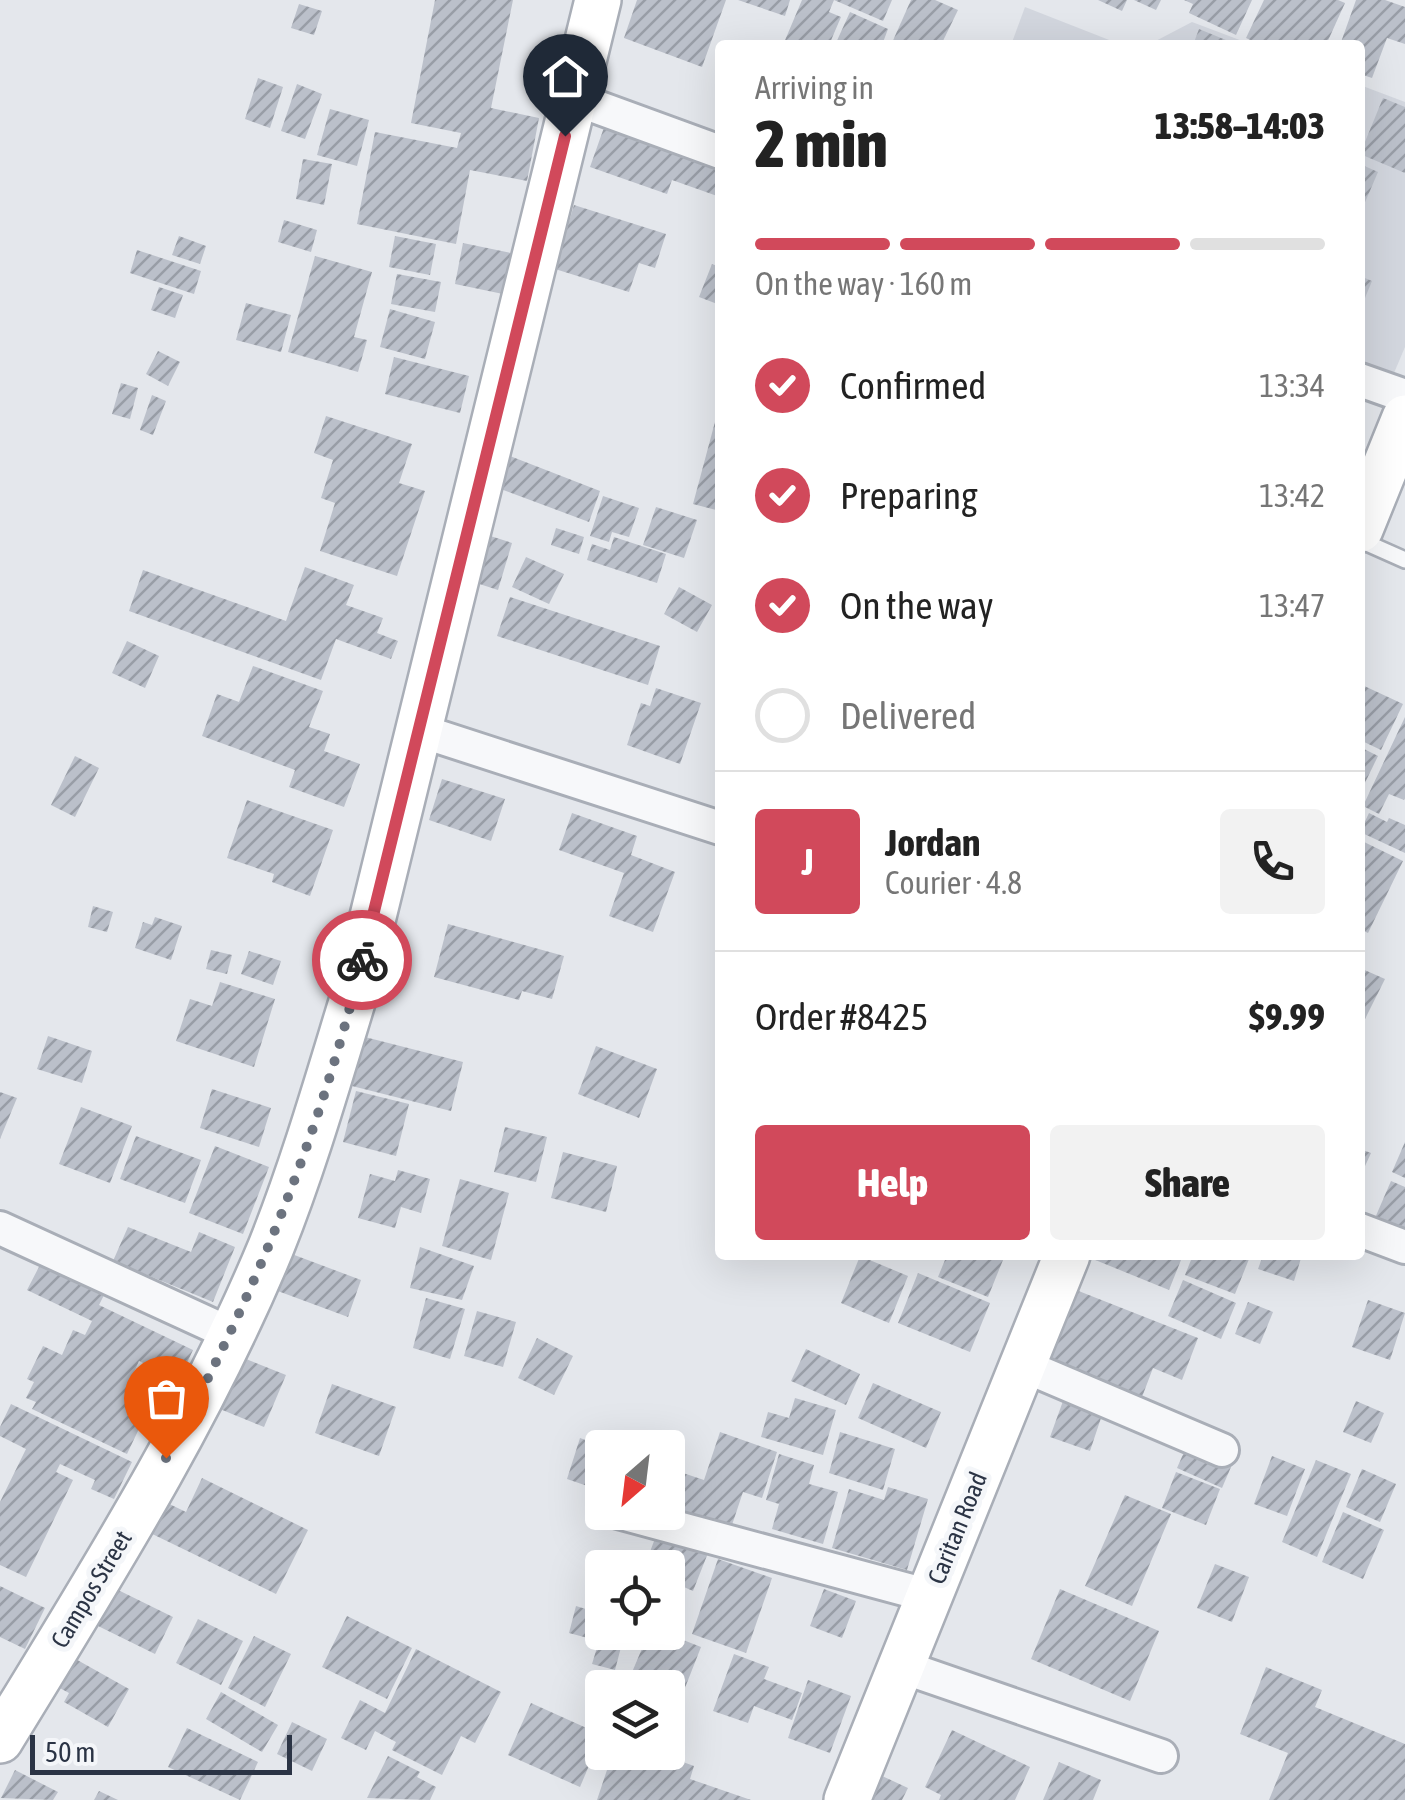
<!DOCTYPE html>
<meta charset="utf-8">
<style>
body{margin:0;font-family:"Asap Condensed",sans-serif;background:#f2f2f2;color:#222;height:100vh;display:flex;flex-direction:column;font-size:38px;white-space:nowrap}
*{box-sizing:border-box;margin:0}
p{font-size:32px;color:#767676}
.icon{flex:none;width:55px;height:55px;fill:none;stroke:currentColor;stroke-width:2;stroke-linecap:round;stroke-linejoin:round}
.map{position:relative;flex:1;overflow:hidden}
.side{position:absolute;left:715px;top:40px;width:650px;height:1220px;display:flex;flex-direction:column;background:#fff;border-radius:10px;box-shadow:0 10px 40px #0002}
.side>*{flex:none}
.needle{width:65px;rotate:208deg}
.tools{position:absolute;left:585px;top:1430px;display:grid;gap:20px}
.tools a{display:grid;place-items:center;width:100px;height:100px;border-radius:10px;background:#fff;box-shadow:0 10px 40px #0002;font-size:50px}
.scale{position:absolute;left:30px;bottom:25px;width:262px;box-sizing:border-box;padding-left:10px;border:5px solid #2b3445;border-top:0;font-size:28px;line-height:35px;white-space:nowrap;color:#2b3445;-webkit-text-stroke:8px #f4f6f9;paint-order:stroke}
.pin{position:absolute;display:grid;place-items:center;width:85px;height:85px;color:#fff;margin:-102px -42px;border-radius:50% 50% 50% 0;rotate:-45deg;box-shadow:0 0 10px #0007}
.pin .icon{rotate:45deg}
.courier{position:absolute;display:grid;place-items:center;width:100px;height:100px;margin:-50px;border:8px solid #d1495b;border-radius:50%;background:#fff;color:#222;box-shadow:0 2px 12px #0007}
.headline em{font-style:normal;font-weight:800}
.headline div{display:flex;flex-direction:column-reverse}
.headline{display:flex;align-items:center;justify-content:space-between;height:170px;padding:0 40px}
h1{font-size:65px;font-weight:800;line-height:75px}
.bar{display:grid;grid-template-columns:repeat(4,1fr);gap:15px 10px;align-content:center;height:120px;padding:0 40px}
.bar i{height:12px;border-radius:8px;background:#e0e0e0}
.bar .on{background:#d1495b}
.bar p{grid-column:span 4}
.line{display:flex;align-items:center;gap:25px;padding:0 40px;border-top:2px solid #e0e0e0}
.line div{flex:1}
.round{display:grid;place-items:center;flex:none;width:105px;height:105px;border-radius:10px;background:#f2f2f2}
ol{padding:0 40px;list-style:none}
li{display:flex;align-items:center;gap:30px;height:110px}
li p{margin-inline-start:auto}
li .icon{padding:10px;border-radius:50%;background:#d1495b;color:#fff;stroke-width:4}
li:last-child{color:#767676}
li i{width:55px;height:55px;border:5px solid #e0e0e0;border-radius:50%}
.action{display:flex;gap:20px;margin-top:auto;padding:20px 40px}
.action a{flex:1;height:115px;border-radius:10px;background:#d1495b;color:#fff;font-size:40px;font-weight:800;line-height:115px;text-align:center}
.action a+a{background:#f2f2f2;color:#222}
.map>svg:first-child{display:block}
.built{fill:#d2d6de}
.building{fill:url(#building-hatch)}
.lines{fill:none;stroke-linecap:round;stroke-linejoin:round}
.lane-casing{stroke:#a9aeb7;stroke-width:20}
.street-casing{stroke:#a9aeb7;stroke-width:38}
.secondary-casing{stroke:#a9aeb7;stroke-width:50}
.lane{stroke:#f7f8fa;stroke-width:15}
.street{stroke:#f7f8fa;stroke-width:32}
.secondary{stroke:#fff;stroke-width:45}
.done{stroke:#6c737f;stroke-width:10;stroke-dasharray:0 18}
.route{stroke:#d1495b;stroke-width:12}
.labels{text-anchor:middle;stroke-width:10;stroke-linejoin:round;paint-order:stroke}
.street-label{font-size:25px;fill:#2b3445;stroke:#f4f6f9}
</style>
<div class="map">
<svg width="1405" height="1800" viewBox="0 0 1405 1800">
<defs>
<pattern id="building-hatch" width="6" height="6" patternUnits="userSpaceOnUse" patternTransform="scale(2.5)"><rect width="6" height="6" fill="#bbc0ca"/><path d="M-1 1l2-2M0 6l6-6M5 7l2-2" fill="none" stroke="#989da6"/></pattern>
</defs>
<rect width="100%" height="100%" fill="#e4e7ec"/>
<!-- built -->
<g class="built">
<path d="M1025 7 1122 45H1011Z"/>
<path d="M1192 22 1253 45H1148Z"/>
<path d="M1360 85 1405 102V347L1394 373 1360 361Z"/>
</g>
<!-- building -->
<g class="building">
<path d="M435 0H513L491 108 539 118 527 181 470 170 456 244 357 224 375 132 457 148 461 133 411 123Z"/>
<path d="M637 0H726L702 67 624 38Z"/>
<path d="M738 0H790L785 16Z"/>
<path d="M802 0H834L829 12 841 17 829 45H783Z"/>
<path d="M834 0H892L883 21Z"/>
<path d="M911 0H935L958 10 941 45H891Z"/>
<path d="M1098 0H1127L1122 11Z"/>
<path d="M1134 0H1161L1156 10Z"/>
<path d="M1184 0H1252L1236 35 1189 13 1193 4Z"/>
<path d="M1264 0H1338L1345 3 1326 45H1261L1246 38Z"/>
<path d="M1356 0H1385L1405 7V44L1387 38 1372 78 1360 74V45H1340Z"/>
<path d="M299 4 322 11 314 35 291 28Z"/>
<path d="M850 12 888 29 882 45H835Z"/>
<path d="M1199 29 1238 45H1193Z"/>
<path d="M258 78 283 87 270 128 245 119Z"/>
<path d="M297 84 322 94 305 139 281 131Z"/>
<path d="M1383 98 1405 107V173L1360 154Z"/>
<path d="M330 109 369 120 357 166 317 155Z"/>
<path d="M607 119 720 159V197L672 180 667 194 590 167Z"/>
<path d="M303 159 332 164 324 205 296 199Z"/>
<path d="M1360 164 1378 172 1360 214Z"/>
<path d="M574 205 666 234 655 268 639 263 629 292 555 269Z"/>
<path d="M284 220 317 230 311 252 278 242Z"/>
<path d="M179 236 206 246 200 264 172 255Z"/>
<path d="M395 236 436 244 430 275 389 267Z"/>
<path d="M463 243 511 253 503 294 455 284Z"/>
<path d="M137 250 201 271 194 294 130 273Z"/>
<path d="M315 256 372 272 354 337 367 340 358 372 288 352Z"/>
<path d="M712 264 720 267V305L699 297Z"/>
<path d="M397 274 441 282 435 312 391 304Z"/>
<path d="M1360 276 1372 281 1360 310Z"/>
<path d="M159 287 183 295 175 318 151 310Z"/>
<path d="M246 303 291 315 281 352 236 340Z"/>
<path d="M390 309 435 322 425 359 380 347Z"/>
<path d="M158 351 180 362 168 386 146 374Z"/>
<path d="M394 357 469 376 460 413 385 394Z"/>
<path d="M121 383 138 388 130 419 112 414Z"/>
<path d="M152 395 166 401 153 435 140 430Z"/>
<path d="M719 407H720V511L693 504Z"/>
<path d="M326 416 412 444 399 483 425 491 397 576 320 551 335 503 321 498 333 460 314 453Z"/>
<path d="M502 453 600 491 589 522 490 485Z"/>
<path d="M603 496 639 508 629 537 612 532 609 542 590 536Z"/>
<path d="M656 507 697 520 684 558 643 545Z"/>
<path d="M556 528 584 537 579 554 551 545Z"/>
<path d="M478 532 512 543 498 590 464 579Z"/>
<path d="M614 537 666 554 657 583 587 560 592 544 610 550Z"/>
<path d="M526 557 564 574 549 604 512 587Z"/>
<path d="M305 567 354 585 346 605 383 618 377 633 398 641 391 659 336 639 321 680 129 611 143 570 286 621Z"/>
<path d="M679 587 712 605 697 632 664 614Z"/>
<path d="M510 597 660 646 648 685 497 636Z"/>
<path d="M127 641 159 656 145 688 112 673Z"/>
<path d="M253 666 323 691 309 727 330 734 324 751 360 764 344 807 289 787 295 770 202 736 217 694 239 702Z"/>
<path d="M1360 684 1403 704 1381 750 1360 740Z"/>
<path d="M656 688 701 703 680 764 627 745 641 703 650 706Z"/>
<path d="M1405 717V798L1404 800 1389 794 1379 814 1363 806Z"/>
<path d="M1360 747 1378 756 1360 793Z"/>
<path d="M75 756 99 768 75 817 51 805Z"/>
<path d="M442 779 505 799 491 841 429 820Z"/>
<path d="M247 800 333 830 310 896 272 882 274 874 227 858Z"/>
<path d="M572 813 637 836 631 855 675 872 653 932 609 916 624 873 559 850Z"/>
<path d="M1369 813 1387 822 1389 818 1405 825V853L1360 832Z"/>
<path d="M1360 840 1403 861 1368 933 1360 929Z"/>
<path d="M93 906 113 912 107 932 88 927Z"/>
<path d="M155 917 182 926 171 960 135 948 143 922 152 925Z"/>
<path d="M448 924 564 956 552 999 522 991 519 1000 434 977Z"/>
<path d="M211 950 232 955 227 974 206 969Z"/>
<path d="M249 951 281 961 273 985 241 974Z"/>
<path d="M1360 968 1385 979 1360 1029Z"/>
<path d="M220 982 275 999 254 1067 176 1041 190 999 212 1006Z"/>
<path d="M357 1035 463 1062 451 1111 344 1084Z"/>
<path d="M48 1036 92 1051 82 1083 37 1069Z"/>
<path d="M596 1046 657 1069 639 1118 578 1094Z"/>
<path d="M212 1089 271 1108 259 1147 200 1128Z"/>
<path d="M356 1091 409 1104 396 1156 343 1142Z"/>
<path d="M0 1092 17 1098 0 1139Z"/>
<path d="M81 1107 132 1126 110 1183 59 1164Z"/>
<path d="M505 1127 547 1137 536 1182 494 1172Z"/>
<path d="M136 1136 201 1160 185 1203 120 1179Z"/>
<path d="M1405 1142V1178L1392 1172Z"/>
<path d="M215 1146 269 1167 243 1234 189 1213Z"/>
<path d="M1360 1149 1371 1153 1360 1177Z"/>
<path d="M563 1152 617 1166 606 1212 551 1198Z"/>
<path d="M398 1170 430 1179 421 1213 401 1207 395 1228 358 1218 370 1174 395 1181Z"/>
<path d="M460 1179 509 1193 491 1260 442 1246Z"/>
<path d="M1391 1181 1405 1187V1231L1375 1218Z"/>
<path d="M128 1227 191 1252 199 1232 235 1247 213 1302 113 1261Z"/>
<path d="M420 1247 474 1266 462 1300 410 1288Z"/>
<path d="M281 1250 361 1280 348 1317 267 1287Z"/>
<path d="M947 1255H1005L988 1297 938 1277Z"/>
<path d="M1083 1255H1183L1169 1290Z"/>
<path d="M1193 1255H1240L1249 1259 1235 1294 1185 1275Z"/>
<path d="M1263 1255H1302L1294 1281 1258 1269Z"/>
<path d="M860 1256 908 1276 889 1323 841 1303Z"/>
<path d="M41 1263 105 1293 99 1305 193 1350 179 1380 139 1361 130 1381 156 1393 127 1454 32 1409 36 1402 26 1398 34 1382 27 1379 43 1346 62 1355 73 1330 85 1335 92 1321 27 1290Z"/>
<path d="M918 1273 990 1303 970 1352 898 1323Z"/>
<path d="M1183 1280 1236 1303 1221 1339 1168 1316Z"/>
<path d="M1071 1288 1198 1338 1182 1380 1153 1368 1142 1397 1043 1358Z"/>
<path d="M426 1298 465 1309 450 1359 413 1348Z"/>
<path d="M1368 1300 1405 1313 1390 1360 1352 1347Z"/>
<path d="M1248 1302 1273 1312 1260 1344 1235 1334Z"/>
<path d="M477 1311 516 1322 503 1367 464 1356Z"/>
<path d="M537 1338 573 1356 554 1395 518 1378Z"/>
<path d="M806 1349 860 1374 846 1405 791 1381Z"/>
<path d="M236 1355 286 1375 264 1427 215 1407Z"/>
<path d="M873 1383 941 1412 926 1448 858 1418Z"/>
<path d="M332 1384 396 1407 379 1456 315 1433Z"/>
<path d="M795 1398 836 1410 823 1455 761 1437 768 1412 789 1418Z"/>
<path d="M1063 1401 1102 1415 1090 1451 1050 1437Z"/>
<path d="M1356 1401 1384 1413 1371 1443 1343 1432Z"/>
<path d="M11 1404 132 1462 114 1499 91 1489 95 1480 60 1464 56 1472 73 1480 26 1577 0 1565V1502L26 1449 0 1436V1427Z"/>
<path d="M720 1432 777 1452 762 1498 743 1492 729 1534 668 1512V1468L704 1480Z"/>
<path d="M840 1432 895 1449 883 1490 829 1473Z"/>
<path d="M580 1438 602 1446V1491L567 1479Z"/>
<path d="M1189 1441 1234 1460 1222 1488 1177 1468Z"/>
<path d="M779 1454 814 1465 809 1484 838 1492 823 1544 772 1529 779 1504 766 1500Z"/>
<path d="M1272 1456 1305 1469 1287 1516 1254 1504Z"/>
<path d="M1316 1460 1351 1474 1317 1557 1282 1542Z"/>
<path d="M1362 1469 1396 1484 1380 1522 1346 1507Z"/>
<path d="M1176 1472 1220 1489 1206 1525 1162 1508Z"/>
<path d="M202 1478 308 1530 276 1594 144 1530 159 1499 186 1512Z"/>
<path d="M888 1487 928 1499 907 1570 832 1548 849 1489 884 1500Z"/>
<path d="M1125 1495 1171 1514 1132 1606 1085 1586Z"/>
<path d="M1343 1512 1384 1530 1363 1579 1322 1562Z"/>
<path d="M657 1533 708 1553 693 1591 668 1580V1568H644Z"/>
<path d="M718 1559 772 1578 746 1653 692 1634Z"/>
<path d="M1215 1564 1249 1577 1232 1622 1197 1608Z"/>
<path d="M0 1586 45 1608 25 1649 0 1637Z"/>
<path d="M114 1588 173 1617 155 1654 96 1625Z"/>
<path d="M824 1589 856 1601 842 1638 810 1626Z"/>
<path d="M1060 1589 1159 1631 1130 1701 1031 1659Z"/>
<path d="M576 1606 602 1614V1632H625L615 1670 592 1664 599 1641 569 1633Z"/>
<path d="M347 1616 412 1648 387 1699 322 1667Z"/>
<path d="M198 1619 243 1641 221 1685 176 1663Z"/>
<path d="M649 1632H663L701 1647 681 1698 668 1692V1688H656L630 1677Z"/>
<path d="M254 1636 291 1654 265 1707 228 1688Z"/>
<path d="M416 1649 501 1692 475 1743 461 1736 442 1775 392 1750 396 1742 375 1731 366 1750 341 1738 360 1700 385 1713Z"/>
<path d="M734 1654 769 1667 764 1679 802 1693 792 1720 754 1706 748 1723 713 1711Z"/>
<path d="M72 1657 129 1689 108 1727 64 1702 69 1693 56 1686Z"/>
<path d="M1266 1667 1322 1690 1315 1707 1405 1744V1800H1269L1288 1753 1240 1734Z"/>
<path d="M808 1680 851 1696 830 1753 788 1738Z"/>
<path d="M221 1692 278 1725 262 1752 206 1719Z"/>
<path d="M531 1703 602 1735 580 1787 508 1755Z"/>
<path d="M292 1722 327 1739 312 1771 277 1754Z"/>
<path d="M187 1728 258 1762 240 1800 168 1767Z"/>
<path d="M952 1730 1030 1767 1015 1800H939L941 1795 925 1787Z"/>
<path d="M613 1752 654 1767 658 1753 694 1766 690 1779 751 1800H597Z"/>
<path d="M388 1756 420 1772 417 1777 436 1787 430 1800 367 1798Z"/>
<path d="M1059 1762 1101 1780 1093 1800H1043Z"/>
<path d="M15 1770 58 1792 53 1800 1 1798Z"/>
<path d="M880 1775 908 1788 902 1800H869Z"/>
<path d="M99 1791 118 1800H94Z"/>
</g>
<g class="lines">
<defs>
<path id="lane" d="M1360 540 1405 560"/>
<g id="street">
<path d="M575 99 720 152"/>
<path d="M1360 380 1405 396"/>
<path d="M418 730 720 828"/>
<path d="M0 1228 231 1334"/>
<path d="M1360 1230 1405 1247"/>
<path d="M1022 1365 1222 1450"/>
<path d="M618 1512 930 1596"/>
<path d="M903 1667 1161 1756"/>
</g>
<g id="secondary">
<path d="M1360 529 1405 418"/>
<path d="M0 1740C97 1581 199 1421 271 1247 303 1167 327 1084 352 1002L598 0"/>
<path d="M847 1800 1067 1255"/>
</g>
</defs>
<!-- lane casing -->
<use href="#lane" class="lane-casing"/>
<!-- street casing -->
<use href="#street" class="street-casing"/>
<!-- secondary casing -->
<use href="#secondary" class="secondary-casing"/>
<!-- lane -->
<use href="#lane" class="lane"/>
<!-- street -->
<use href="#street" class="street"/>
<!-- secondary -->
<use href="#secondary" class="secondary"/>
</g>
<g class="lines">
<!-- done -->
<path class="done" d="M166 1458C254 1298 319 1137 362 960"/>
<!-- route -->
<path class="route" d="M362 960 565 136"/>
</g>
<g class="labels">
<!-- street labels -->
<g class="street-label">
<text transform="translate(957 1528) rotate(-68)" y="9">Caritan Road</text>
<text transform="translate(91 1589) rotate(-59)" y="9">Campos Street</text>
</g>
</g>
</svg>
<div class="tools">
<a><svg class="needle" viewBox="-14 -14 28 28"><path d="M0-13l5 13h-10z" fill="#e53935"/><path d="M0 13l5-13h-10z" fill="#767676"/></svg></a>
<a><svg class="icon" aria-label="locate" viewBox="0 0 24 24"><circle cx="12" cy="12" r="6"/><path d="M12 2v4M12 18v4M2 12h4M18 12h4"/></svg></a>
<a><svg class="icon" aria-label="layers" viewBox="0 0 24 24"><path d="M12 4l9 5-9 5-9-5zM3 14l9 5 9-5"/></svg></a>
</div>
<div class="scale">50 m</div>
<div class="pin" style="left:166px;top:1458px;background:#ea580c"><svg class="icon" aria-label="bag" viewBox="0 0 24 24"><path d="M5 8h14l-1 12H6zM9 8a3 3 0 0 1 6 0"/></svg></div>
<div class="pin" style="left:565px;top:136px;background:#1f2937"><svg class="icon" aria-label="home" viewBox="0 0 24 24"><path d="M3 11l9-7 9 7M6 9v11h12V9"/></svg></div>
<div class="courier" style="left:362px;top:960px"><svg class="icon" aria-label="bike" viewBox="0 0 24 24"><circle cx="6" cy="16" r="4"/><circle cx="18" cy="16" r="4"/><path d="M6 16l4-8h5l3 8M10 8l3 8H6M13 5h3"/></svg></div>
<section class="side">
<div class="headline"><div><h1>2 min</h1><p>Arriving in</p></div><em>13:58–14:03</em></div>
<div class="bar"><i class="on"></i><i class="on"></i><i class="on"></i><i></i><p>On the way · 160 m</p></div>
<ol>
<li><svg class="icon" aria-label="check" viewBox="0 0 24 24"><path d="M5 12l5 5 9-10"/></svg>Confirmed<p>13:34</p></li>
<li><svg class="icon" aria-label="check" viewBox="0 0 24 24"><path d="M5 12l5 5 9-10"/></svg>Preparing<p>13:42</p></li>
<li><svg class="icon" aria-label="check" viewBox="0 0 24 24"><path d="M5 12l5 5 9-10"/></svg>On the way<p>13:47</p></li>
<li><i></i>Delivered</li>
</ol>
<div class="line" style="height:180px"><b class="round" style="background:#d1495b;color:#fff">J</b><div><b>Jordan</b><p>Courier · 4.8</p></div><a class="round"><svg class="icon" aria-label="phone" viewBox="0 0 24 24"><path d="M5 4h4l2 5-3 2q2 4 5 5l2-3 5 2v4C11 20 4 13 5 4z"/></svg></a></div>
<div class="line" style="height:130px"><div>Order #8425</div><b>$9.99</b></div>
<div class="action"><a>Help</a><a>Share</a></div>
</section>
</div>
